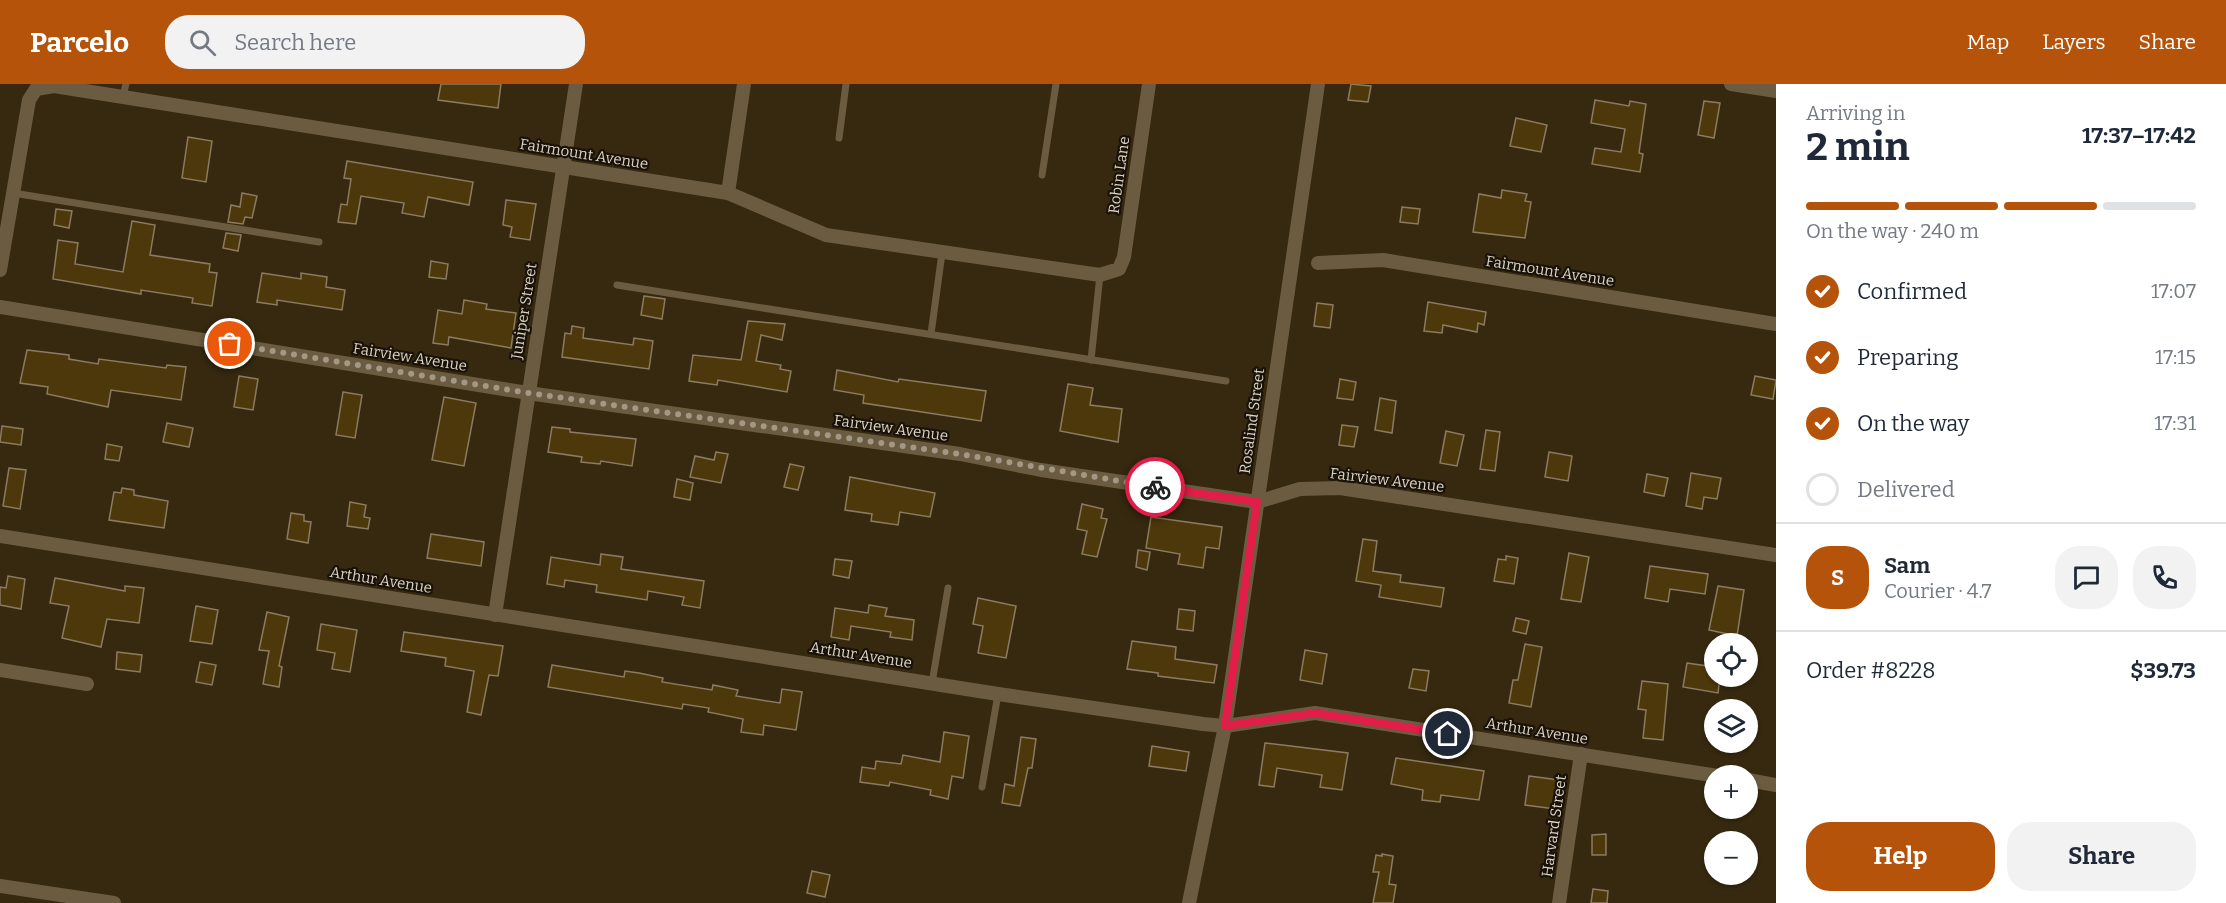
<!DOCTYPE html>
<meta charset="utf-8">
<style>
body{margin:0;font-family:Bitter,serif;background:#f2f2f3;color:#1f2937;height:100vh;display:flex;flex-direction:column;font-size:22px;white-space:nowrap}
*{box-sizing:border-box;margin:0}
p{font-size:20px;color:#747a83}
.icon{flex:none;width:33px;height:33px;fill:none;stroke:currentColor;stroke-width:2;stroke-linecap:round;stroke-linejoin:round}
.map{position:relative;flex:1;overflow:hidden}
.side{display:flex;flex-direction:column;background:#fff;width:450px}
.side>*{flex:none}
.controls{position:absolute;left:1704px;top:549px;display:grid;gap:12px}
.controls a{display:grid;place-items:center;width:54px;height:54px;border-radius:50%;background:#fff;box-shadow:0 2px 4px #0004;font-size:30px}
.pin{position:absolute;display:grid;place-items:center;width:51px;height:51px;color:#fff;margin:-26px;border:3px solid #fff;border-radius:50%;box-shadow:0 2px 6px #0007}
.courier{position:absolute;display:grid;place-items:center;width:60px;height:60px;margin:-30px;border:4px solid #e11d48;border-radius:50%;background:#fff;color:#222;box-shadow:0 2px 8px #0007}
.head em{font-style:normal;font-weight:700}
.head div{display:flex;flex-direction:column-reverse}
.head{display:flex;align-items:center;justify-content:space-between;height:102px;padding:0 30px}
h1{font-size:39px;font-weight:700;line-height:45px}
.bar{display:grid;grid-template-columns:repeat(4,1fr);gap:9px 6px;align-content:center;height:72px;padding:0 30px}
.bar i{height:8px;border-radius:4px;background:#e0e1e3}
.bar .current{background:#b45309}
.bar p{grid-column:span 4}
.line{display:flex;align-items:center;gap:15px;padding:0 30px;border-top:2px solid #e0e1e3}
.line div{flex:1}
.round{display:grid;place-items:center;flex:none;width:63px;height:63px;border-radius:24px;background:#f2f2f3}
ol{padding:0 30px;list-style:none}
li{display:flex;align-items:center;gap:18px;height:66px}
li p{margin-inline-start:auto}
li .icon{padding:6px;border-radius:50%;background:#b45309;color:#fff;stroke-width:4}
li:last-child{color:#747a83}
li i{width:33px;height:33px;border:3px solid #e0e1e3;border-radius:50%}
.action{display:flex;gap:12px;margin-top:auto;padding:12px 30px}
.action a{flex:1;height:69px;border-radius:24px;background:#b45309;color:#fff;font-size:24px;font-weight:700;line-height:69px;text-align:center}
.action a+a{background:#f2f2f3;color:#1f2937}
header{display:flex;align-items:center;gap:36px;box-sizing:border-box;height:84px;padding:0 30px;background:#b45309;color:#fff}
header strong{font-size:28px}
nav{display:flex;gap:33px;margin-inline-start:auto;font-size:21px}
.search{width:420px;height:54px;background:#f2f2f3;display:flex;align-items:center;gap:15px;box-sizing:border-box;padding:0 21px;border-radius:24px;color:#747a83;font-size:22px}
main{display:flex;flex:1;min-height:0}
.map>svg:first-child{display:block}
.building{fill:#4d380c;stroke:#8b7b60;stroke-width:1.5}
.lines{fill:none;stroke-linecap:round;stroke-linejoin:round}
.lane{stroke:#6b5c41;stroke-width:7}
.street{stroke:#6b5c41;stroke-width:14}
.done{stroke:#a29885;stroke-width:6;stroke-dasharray:0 10.8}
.route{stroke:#e11d48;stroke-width:8}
.labels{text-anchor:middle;stroke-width:4.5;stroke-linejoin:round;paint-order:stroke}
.street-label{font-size:15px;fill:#dcd3c4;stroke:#191208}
</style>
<header>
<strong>Parcelo</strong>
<div class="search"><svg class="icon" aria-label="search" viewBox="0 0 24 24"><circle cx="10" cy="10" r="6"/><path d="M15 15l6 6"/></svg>Search here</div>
<nav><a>Map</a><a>Layers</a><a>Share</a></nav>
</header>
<main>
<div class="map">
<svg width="1776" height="819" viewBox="0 0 1776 819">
<rect width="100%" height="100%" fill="#36290f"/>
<!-- building -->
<g class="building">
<path d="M441 0H501L498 24 438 16Z"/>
<path d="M1351 0 1371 2 1368 18 1348 16Z"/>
<path d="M1595 16 1629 22 1630 17 1646 20 1639 69 1643 70 1640 88 1592 80 1595 64 1621 68 1625 45 1591 39Z"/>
<path d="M1704 17 1720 19 1714 54 1698 51Z"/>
<path d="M1516 34 1547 41 1541 68 1510 62Z"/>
<path d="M188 53 212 57 206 98 182 94Z"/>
<path d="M347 77 473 98 469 121 428 113 424 133 402 129 404 119 361 112 356 140 338 138 341 120 347 121 351 95 344 94Z"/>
<path d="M1502 106 1527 110 1525 117 1531 118 1525 154 1473 148 1479 110 1501 114Z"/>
<path d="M242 109 257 112 252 134 245 133 243 140 228 138 231 121 240 123Z"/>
<path d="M506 116 536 120 530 156 510 153 512 143 503 141Z"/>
<path d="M1402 123 1420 125 1418 140 1400 138Z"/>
<path d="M56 125 72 127 69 144 54 141Z"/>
<path d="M132 137 155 141 150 171 210 180 209 188 217 189 212 222 192 219 193 214 141 206V210L53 195 58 156 78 159 75 180 123 188Z"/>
<path d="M226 149 241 151 238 167 223 164Z"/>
<path d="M431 177 448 180 446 195 429 193Z"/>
<path d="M262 189 301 195V189L327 193 326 203 345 206 342 226 277 216V221L257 218Z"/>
<path d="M644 212 665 215 662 235 641 231Z"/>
<path d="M464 216 487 220 486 225 516 229 511 264 449 253 448 261 433 259 438 226 462 230Z"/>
<path d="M1428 218 1486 228 1484 241 1478 239 1477 248 1443 241 1442 249 1424 247Z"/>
<path d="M1317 219 1333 221 1330 244 1314 242Z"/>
<path d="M748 237 785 240 782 256 761 251 756 277 781 281 780 285 791 287 787 308 718 296 717 301 689 297 693 271 741 276Z"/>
<path d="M572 242 584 244 583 254 633 261 634 254 653 257 649 285 562 273 565 249 571 250Z"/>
<path d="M27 266 69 271V275L98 280 99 275 166 284 167 281 186 283 181 316 111 306 108 323 47 310 48 303 20 299Z"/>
<path d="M837 286 898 298 899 295 986 307 981 337 863 319 864 311 834 306Z"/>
<path d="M239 292 258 295 253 326 234 323Z"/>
<path d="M1755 292 1776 296 1773 315 1751 311Z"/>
<path d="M1340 295 1356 298 1353 316 1337 314Z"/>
<path d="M1068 300 1093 304 1090 321 1122 325 1118 358 1060 347Z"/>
<path d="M343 308 362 311 355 354 336 351Z"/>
<path d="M444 313 476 319 464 382 432 376Z"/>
<path d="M1380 314 1396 317 1392 349 1375 346Z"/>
<path d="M167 339 193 344 189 363 163 358Z"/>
<path d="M1342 341 1358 343 1354 363 1339 361Z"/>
<path d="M2 342 23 345 21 361 0 358Z"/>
<path d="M552 343 570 345V348L636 355 632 382 601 377 600 380 581 378 582 373 548 368Z"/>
<path d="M1486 346 1500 348 1495 387 1480 385Z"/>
<path d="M1446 347 1464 351 1457 382 1440 379Z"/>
<path d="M107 360 122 363 119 377 105 375Z"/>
<path d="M716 368 728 370 721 399 690 393 695 372 714 376Z"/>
<path d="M1549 368 1572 372 1568 397 1545 393Z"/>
<path d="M790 380 804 383 798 406 784 403Z"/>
<path d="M9 384 26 386 20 425 3 422Z"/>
<path d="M1691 389 1721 394 1717 415 1704 413 1702 425 1686 422Z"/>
<path d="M1647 390 1668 394 1664 412 1644 408Z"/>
<path d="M850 393 935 409 930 433 900 428 898 441 871 437 872 430 845 426Z"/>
<path d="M677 395 693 399 690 416 674 413Z"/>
<path d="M122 404 134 406V411L168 417 164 444 109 436 114 408 121 409Z"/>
<path d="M350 418 366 421 364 433 370 434 368 445 347 442Z"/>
<path d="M1082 420 1103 425 1101 434 1107 435 1097 473 1082 470 1087 447 1077 445Z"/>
<path d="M291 429 304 431V437L311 438 308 459 287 455Z"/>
<path d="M1151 433 1222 443 1219 465 1206 463 1203 484 1178 480 1180 470 1146 464Z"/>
<path d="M431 450 484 458 481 482 427 474Z"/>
<path d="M1363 455 1377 457 1373 487 1401 491 1400 498 1444 504 1441 523 1379 513 1381 501 1356 497Z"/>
<path d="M1138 466 1150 468 1147 486 1136 483Z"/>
<path d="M1569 469 1589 473 1581 518 1561 515Z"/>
<path d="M601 470 623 473 621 485 704 497 700 524 682 521 684 513 648 507 647 516 596 508 597 501 565 496 564 503 547 500 551 473 600 481Z"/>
<path d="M1506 472 1518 474 1514 500 1494 497 1498 475 1506 476Z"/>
<path d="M835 475 852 477 849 494 833 491Z"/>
<path d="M1650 482 1708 490 1705 510 1670 505 1668 518 1645 514Z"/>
<path d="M8 492 25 495 21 525 0 521V503L6 504Z"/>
<path d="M55 494 125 507V502L144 504 139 539 107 535 101 563 62 554 69 522 50 519Z"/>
<path d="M1718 502 1744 506 1737 552 1709 546Z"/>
<path d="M978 514 1016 522 1006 574 978 569 983 542 973 540Z"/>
<path d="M869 521 887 524 885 532 914 536 912 556 890 553 891 548 851 542 849 556 831 553 835 524 868 529Z"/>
<path d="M196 522 218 526 212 560 190 557Z"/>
<path d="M1179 525 1195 527 1193 547 1177 545Z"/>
<path d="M267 528 289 533 279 582 282 583 279 603 263 600 269 567 259 566Z"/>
<path d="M1516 534 1529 537 1526 550 1513 547Z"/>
<path d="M321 540 357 546 350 588 332 585 335 569 317 566Z"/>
<path d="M404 548 503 562 498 592 489 591 481 631 467 628 474 587 445 582 446 574 401 567Z"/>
<path d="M1132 557 1176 563 1175 575 1217 581 1214 599 1158 592V589L1127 585Z"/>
<path d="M1525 560 1542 563 1531 623 1509 619 1513 596H1518Z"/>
<path d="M1305 566 1327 570 1322 600 1300 596Z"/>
<path d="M117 568 142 571 140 588 116 585Z"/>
<path d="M200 578 216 581 212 601 196 598Z"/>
<path d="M1687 579 1714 583V592H1720L1718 609 1683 603Z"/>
<path d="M552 581 624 593 625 587 639 589 663 594 662 598 712 606 713 601 738 606 736 612 780 619 782 605 802 608 796 646 764 641 763 651 741 648 743 635 708 628 709 624 683 620 682 625 548 603Z"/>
<path d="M1413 585 1429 587 1426 607 1409 604Z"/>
<path d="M1642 597 1668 600 1663 656 1643 654 1646 626 1638 625Z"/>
<path d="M944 648 969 652 963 694 952 692 948 715 930 711 931 706 890 698 889 702 860 698 862 683 875 685 876 677 901 680 903 671 940 678Z"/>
<path d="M1021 653 1036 655 1032 684H1028L1020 722 1002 719 1005 700 1014 702Z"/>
<path d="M1265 659 1348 669 1342 706 1320 703 1322 691 1277 684 1274 703 1259 701Z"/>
<path d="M1152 662 1189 668 1186 687 1149 682Z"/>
<path d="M1396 674 1484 687 1479 716 1441 711 1440 718 1422 716 1423 706 1391 700Z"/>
<path d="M1529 692 1559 696 1555 725 1525 721Z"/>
<path d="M1606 750V771H1592V751Z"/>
<path d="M1382 770 1393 772 1389 800 1396 801 1393 819H1373L1379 788H1373L1376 771 1382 772Z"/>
<path d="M812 787 830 791 825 813 807 809Z"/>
<path d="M1593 805 1608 807 1607 819H1591Z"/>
</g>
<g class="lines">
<!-- lane -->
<g class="lane">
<path d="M123 12 126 0"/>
<path d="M839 54 846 0"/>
<path d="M1042 91 1056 0"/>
<path d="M13 109 319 158"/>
<path d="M617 201 1226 297"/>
<path d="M931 250 942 169"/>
<path d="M1091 276 1100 191"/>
<path d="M932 599 948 504"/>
<path d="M982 703 998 610"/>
</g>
<!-- street -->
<g class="street">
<path d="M1731 0 1776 7"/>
<path d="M728 109 744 0"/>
<path d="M1318 179 1383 176 1776 240"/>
<path d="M0 186 29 16 36 5 54 2 728 109 826 151 1100 191 1119 185 1124 173 1149 0"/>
<path d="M0 223 528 309 960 370 1041 386 1257 418 1300 405 1340 404 1776 471"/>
<path d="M0 452 998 610 1203 640 1225 642 1315 629 1718 692"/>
<path d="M495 531 576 0"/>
<path d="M0 586 87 600"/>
<path d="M1748 696 1776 701"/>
<path d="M0 802 114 819"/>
<path d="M1189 819 1225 642 1318 0"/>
<path d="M1559 819 1581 670"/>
</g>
</g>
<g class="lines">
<!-- done -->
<path class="done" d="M230 260 528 309 960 370 1155 403"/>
<!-- route -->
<path class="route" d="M1155 403 1257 418 1225 642 1315 629 1448 650"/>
</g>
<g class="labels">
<!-- street labels -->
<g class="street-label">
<text transform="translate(584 70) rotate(9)" y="5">Fairmount Avenue</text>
<text transform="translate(1119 91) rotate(-82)" y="5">Robin Lane</text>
<text transform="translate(1550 187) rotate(9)" y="5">Fairmount Avenue</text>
<text transform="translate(524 227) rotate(-81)" y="5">Juniper Street</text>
<text transform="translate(410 273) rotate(9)" y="5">Fairview Avenue</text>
<text transform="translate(1252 337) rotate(-82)" y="5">Rosalind Street</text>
<text transform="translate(891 344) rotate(8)" y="5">Fairview Avenue</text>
<text transform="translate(1387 396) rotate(7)" y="5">Fairview Avenue</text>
<text transform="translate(381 496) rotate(9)" y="5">Arthur Avenue</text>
<text transform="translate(861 571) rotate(9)" y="5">Arthur Avenue</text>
<text transform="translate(1537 647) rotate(9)" y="5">Arthur Avenue</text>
<text transform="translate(1554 742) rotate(-82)" y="5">Harvard Street</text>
</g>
</g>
</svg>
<div class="controls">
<a><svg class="icon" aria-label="locate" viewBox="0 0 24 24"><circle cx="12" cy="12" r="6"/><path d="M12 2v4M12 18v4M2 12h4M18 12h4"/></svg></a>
<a><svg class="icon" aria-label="layers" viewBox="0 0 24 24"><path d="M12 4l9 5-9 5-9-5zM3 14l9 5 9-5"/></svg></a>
<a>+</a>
<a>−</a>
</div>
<div class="pin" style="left:230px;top:260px;background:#ea580c"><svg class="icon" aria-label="bag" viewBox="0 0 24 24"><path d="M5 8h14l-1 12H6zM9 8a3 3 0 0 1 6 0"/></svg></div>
<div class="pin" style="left:1448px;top:650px;background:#1f2937"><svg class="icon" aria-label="home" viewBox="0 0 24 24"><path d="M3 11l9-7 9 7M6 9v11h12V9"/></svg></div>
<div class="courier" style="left:1155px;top:403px"><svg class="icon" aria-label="bike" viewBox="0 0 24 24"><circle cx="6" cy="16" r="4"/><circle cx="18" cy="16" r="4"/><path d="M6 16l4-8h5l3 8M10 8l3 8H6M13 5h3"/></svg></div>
</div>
<section class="side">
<div class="head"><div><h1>2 min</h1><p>Arriving in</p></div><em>17:37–17:42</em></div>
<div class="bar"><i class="current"></i><i class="current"></i><i class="current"></i><i></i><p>On the way · 240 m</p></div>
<ol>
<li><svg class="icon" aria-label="check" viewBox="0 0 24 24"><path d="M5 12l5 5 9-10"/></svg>Confirmed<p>17:07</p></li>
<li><svg class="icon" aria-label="check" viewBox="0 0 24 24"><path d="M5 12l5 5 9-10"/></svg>Preparing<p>17:15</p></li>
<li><svg class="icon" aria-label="check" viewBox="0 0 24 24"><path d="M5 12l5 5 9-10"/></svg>On the way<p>17:31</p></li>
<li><i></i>Delivered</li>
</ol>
<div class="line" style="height:108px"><b class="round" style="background:#b45309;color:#fff">S</b><div><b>Sam</b><p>Courier · 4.7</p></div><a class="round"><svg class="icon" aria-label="chat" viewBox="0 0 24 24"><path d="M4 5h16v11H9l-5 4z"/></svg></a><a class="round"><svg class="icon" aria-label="phone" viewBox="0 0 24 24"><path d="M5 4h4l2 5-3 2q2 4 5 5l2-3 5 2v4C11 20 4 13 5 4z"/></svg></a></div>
<div class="line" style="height:78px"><div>Order #8228</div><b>$39.73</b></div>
<div class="action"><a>Help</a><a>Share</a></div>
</section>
</main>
